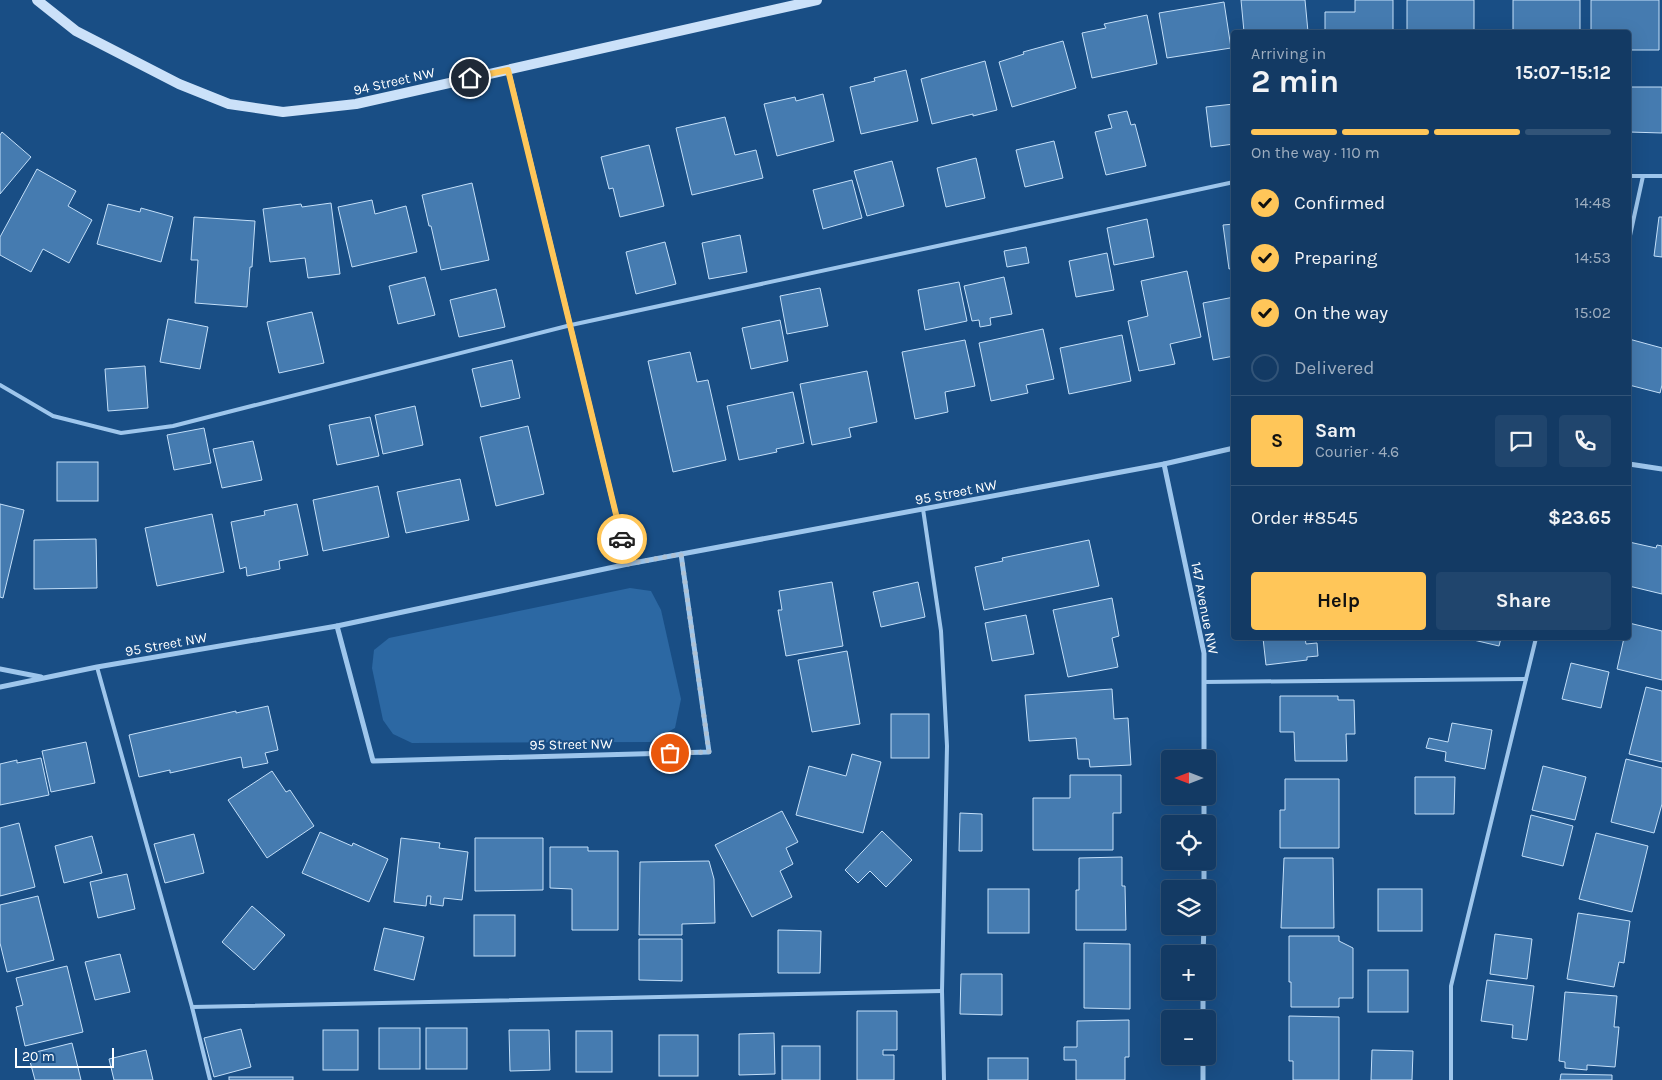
<!DOCTYPE html>
<meta charset="utf-8">
<style>
body{margin:0;font-family:Karla,sans-serif;background:#20456d;color:#f1f3f6;height:100vh;display:flex;flex-direction:column;font-size:19px;white-space:nowrap}
*{box-sizing:border-box;margin:0}
p{font-size:16px;color:#9dadbf}
.icon{flex:none;width:28px;height:28px;fill:none;stroke:currentColor;stroke-width:2;stroke-linecap:round;stroke-linejoin:round}
.map{position:relative;flex:1;overflow:hidden}
.drawer{position:absolute;left:1231px;top:30px;width:400px;height:610px;display:flex;flex-direction:column;background:#133a64;border-radius:5px;box-shadow:0 5px 20px #0002,0 0 0 1px #325478}
.drawer>*{flex:none}
.needle{width:32px;rotate:270deg}
.fabs{position:absolute;left:1161px;top:750px;display:grid;gap:10px}
.fabs a{display:grid;place-items:center;width:55px;height:55px;border-radius:5px;background:#133a64;box-shadow:0 5px 20px #0002,0 0 0 1px #325478;font-size:25px}
.scale{position:absolute;left:15px;bottom:12px;width:99px;box-sizing:border-box;padding-left:5px;border:2px solid #fff;border-top:0;font-size:14px;line-height:18px;white-space:nowrap;color:#fff;-webkit-text-stroke:4px #194e85;paint-order:stroke}
.pin{position:absolute;display:grid;place-items:center;width:42px;height:42px;color:#fff;margin:-21px;border:2px solid #fff;border-radius:50%;box-shadow:0 1px 5px #0007}
.courier{position:absolute;display:grid;place-items:center;width:50px;height:50px;margin:-25px;border:4px solid #ffc659;border-radius:50%;background:#fff;color:#222;box-shadow:0 1px 6px #0007}
.headline em{font-style:normal;font-weight:700}
.headline div{display:flex;flex-direction:column-reverse}
.headline{display:flex;align-items:center;justify-content:space-between;height:85px;padding:0 20px}
h1{font-size:32px;font-weight:700;line-height:38px}
.bar{display:grid;grid-template-columns:repeat(4,1fr);gap:8px 5px;align-content:center;height:60px;padding:0 20px}
.bar i{height:6px;border-radius:4px;background:#325478}
.bar .selected{background:#ffc659}
.bar p{grid-column:span 4}
.line{display:flex;align-items:center;gap:12px;padding:0 20px;border-top:1px solid #325478}
.line div{flex:1}
.round{display:grid;place-items:center;flex:none;width:52px;height:52px;border-radius:5px;background:#20456d}
ol{padding:0 20px;list-style:none}
li{display:flex;align-items:center;gap:15px;height:55px}
li p{margin-inline-start:auto}
li .icon{padding:5px;border-radius:50%;background:#ffc659;color:#111;stroke-width:4}
li:last-child{color:#9dadbf}
li i{width:28px;height:28px;border:2px solid #325478;border-radius:50%}
.cta{display:flex;gap:10px;margin-top:auto;padding:10px 20px}
.cta a{flex:1;height:58px;border-radius:5px;background:#ffc659;color:#111;font-size:20px;font-weight:700;line-height:58px;text-align:center}
.cta a+a{background:#20456d;color:#f1f3f6}
.map>svg:first-child{display:block}
.green{fill:#2c68a3}
.building{fill:#457bb0;stroke:#c3dff9}
.lines{fill:none;stroke-linecap:round;stroke-linejoin:round}
.lane{stroke:#9ec6ec;stroke-width:4}
.street{stroke:#9ec6ec;stroke-width:5}
.secondary{stroke:#cbe1f9;stroke-width:10}
.done{stroke:#aec1d4;stroke-width:5;stroke-dasharray:0 9}
.route{stroke:#ffc659;stroke-width:6}
.labels{text-anchor:middle;stroke-width:4;stroke-linejoin:round;paint-order:stroke}
.street-label{font-size:14px;fill:#fff;stroke:#194e85}
</style>
<div class="map">
<svg width="1662" height="1080" viewBox="0 0 1662 1080">
<rect width="100%" height="100%" fill="#194e85"/>
<!-- green -->
<path class="green" d="M630 588 651 591 661 610 681 699 675 728 650 742 412 743 393 734 383 720 372 668 374 650 389 638Z"/>
<!-- building -->
<g class="building">
<path d="M1241 0H1305L1308 32H1244Z"/>
<path d="M1355 0H1393V32H1325V12H1355Z"/>
<rect x="1407" y="0" width="67" height="32"/>
<rect x="1513" y="0" width="67" height="32"/>
<path d="M1591 0H1659V50H1629V32H1591Z"/>
<path d="M1224 2 1231 48 1167 58 1159 13Z"/>
<path d="M1147 15 1157 64 1092 78 1082 33 1106 28 1104 24Z"/>
<path d="M1063 41 1076 88 1012 107 999 62 1024 54 1023 52Z"/>
<path d="M985 61 997 110 973 116V114L932 124 921 79Z"/>
<path d="M906 70 918 121 861 134 850 87 875 81 874 78Z"/>
<path d="M1629 87H1662V133L1629 132Z"/>
<path d="M823 94 834 141 777 156 764 104 795 97 796 101Z"/>
<path d="M1234 104V144L1211 147 1206 107Z"/>
<path d="M1127 111 1131 125 1135 124 1146 166 1106 175 1095 132 1112 128 1108 115Z"/>
<path d="M725 117 735 155 756 150 763 178 692 195 676 128Z"/>
<path d="M2 132 31 157 0 194V135Z"/>
<path d="M1054 141 1063 178 1025 187 1016 150Z"/>
<path d="M649 145 664 206 620 217 613 188 609 189 601 157Z"/>
<path d="M976 158 985 198 946 207 937 168Z"/>
<path d="M892 161 904 206 867 216 854 171Z"/>
<path d="M37 169 76 191 68 206 92 220 69 263 43 249 31 272 0 255V237Z"/>
<path d="M852 180 862 218 823 229 813 190Z"/>
<path d="M472 183 489 260 441 270 431 226H429L422 195Z"/>
<path d="M372 200 375 214 406 206 417 252 352 267 338 207Z"/>
<path d="M331 203 340 274 308 278 305 258 270 262 263 209 301 204 302 207Z"/>
<path d="M108 204 140 212 141 208 173 217 161 262 97 244Z"/>
<path d="M194 217 255 221 252 267H250L247 307 195 303 198 260H191Z"/>
<path d="M1659 217H1662V257L1654 256Z"/>
<path d="M1147 219 1154 257 1114 265 1107 228Z"/>
<path d="M1234 224V268L1229 269 1223 225Z"/>
<path d="M740 235 747 272 709 279 702 243Z"/>
<path d="M665 242 676 284 636 294 626 252Z"/>
<path d="M1026 247 1029 263 1007 267 1004 251Z"/>
<path d="M1107 253 1114 290 1076 297 1069 261Z"/>
<path d="M1187 271 1201 337 1170 344 1175 364 1139 371 1128 321 1148 316 1141 281Z"/>
<path d="M425 277 435 315 398 324 389 286Z"/>
<path d="M1004 277 1012 314 990 318 991 325 980 327 979 320 972 321 964 286Z"/>
<path d="M959 282 967 321 925 330 918 290Z"/>
<path d="M820 288 828 326 787 334 780 296Z"/>
<path d="M496 289 505 327 459 337 450 300Z"/>
<path d="M1234 297V356L1213 360 1203 303Z"/>
<path d="M312 312 324 363 279 373 267 322Z"/>
<path d="M168 319 208 327 200 369 160 362Z"/>
<path d="M780 320 788 361 751 369 742 328Z"/>
<path d="M1043 329 1054 379 1026 385 1028 393 991 401 979 343Z"/>
<path d="M1122 335 1131 381 1069 394 1060 348Z"/>
<path d="M1629 339 1662 348V385L1660 393 1629 385Z"/>
<path d="M965 340 975 386 945 392 948 412 915 419 902 352Z"/>
<path d="M690 352 697 382 708 380 726 460 673 472 648 361Z"/>
<path d="M512 360 520 398 481 407 472 369Z"/>
<path d="M145 366 148 408 108 411 105 369Z"/>
<path d="M867 371 877 422 849 428 851 437 812 445 800 384Z"/>
<path d="M793 392 804 443 776 449 777 452 739 460 727 406Z"/>
<path d="M415 406 423 445 383 454 375 415Z"/>
<path d="M370 417 379 456 337 465 329 425Z"/>
<path d="M528 426 544 494 496 506 480 437Z"/>
<path d="M204 428 211 463 174 470 167 435Z"/>
<path d="M253 441 262 480 222 488 213 449Z"/>
<rect x="57" y="462" width="41" height="39"/>
<path d="M460 479 469 520 406 533 397 492Z"/>
<path d="M378 486 389 537 323 551 313 500Z"/>
<path d="M0 504 24 510 3 598 0 597Z"/>
<path d="M297 504 308 555 279 561 280 569 247 576 246 567 240 569 231 522 265 515 264 511Z"/>
<path d="M212 514 224 572 157 586 145 528Z"/>
<path d="M96 539 97 588 34 589V540Z"/>
<path d="M1089 540 1099 586 984 610 975 567 1003 561 1002 558Z"/>
<path d="M1629 542 1656 548 1657 545 1662 546V594L1629 586Z"/>
<path d="M832 582 843 646 786 656 778 610H782L779 591Z"/>
<path d="M918 582 925 617 881 627 873 592Z"/>
<path d="M1112 598 1119 636 1112 638 1118 667 1068 677 1053 610Z"/>
<path d="M1026 615 1034 654 992 661 985 623Z"/>
<path d="M1629 623 1662 631V680L1617 669 1624 638H1629Z"/>
<path d="M1263 638H1305L1306 644 1317 643 1318 656 1307 657V660L1266 665Z"/>
<path d="M1465 638H1501L1499 646Z"/>
<path d="M847 651 860 724 812 732 798 660Z"/>
<path d="M1571 663 1609 672 1601 708 1562 699Z"/>
<path d="M1646 687 1662 691V762L1629 754Z"/>
<path d="M1112 689 1114 719 1128 718 1131 765 1090 767 1089 759H1078L1076 738 1029 741 1025 695Z"/>
<path d="M1280 696H1338V700H1354L1355 734H1346L1347 761H1295L1294 732H1280Z"/>
<path d="M268 706 278 750 265 753 268 763 243 768 241 757 170 773V770L139 777 129 735 236 711V713Z"/>
<rect x="891" y="714" width="38" height="44"/>
<path d="M1452 723 1492 730 1485 769 1445 761 1446 752 1426 748 1429 738 1448 742Z"/>
<path d="M86 742 95 783 51 792 42 751Z"/>
<path d="M852 754 881 762 863 833 796 815 809 766 846 776Z"/>
<path d="M41 758 49 795 0 805V764L17 760V763Z"/>
<path d="M1626 759 1662 768V804L1654 833 1611 822Z"/>
<path d="M1543 766 1586 777 1575 820 1532 810Z"/>
<path d="M272 771 286 792 290 790 314 826 267 858 228 800Z"/>
<path d="M1070 775H1121V813H1113V850H1033V798H1070Z"/>
<path d="M1415 777H1455L1454 814H1415Z"/>
<path d="M1285 779H1339V848H1280V810H1285Z"/>
<path d="M782 811 798 842 786 848 793 864 780 871 792 897 752 917 715 845Z"/>
<path d="M960 813 982 814V851H959Z"/>
<path d="M1531 815 1573 826 1563 866 1522 856Z"/>
<path d="M19 823 35 887 0 896V828Z"/>
<path d="M882 831 912 860 886 887 870 871 858 883 845 870Z"/>
<path d="M320 832 352 846 353 843 388 859 369 902 302 873Z"/>
<path d="M1596 833 1648 846 1632 912 1579 899Z"/>
<path d="M194 834 204 873 165 883 154 844Z"/>
<path d="M92 836 102 873 64 883 55 846Z"/>
<path d="M401 838 440 843 439 848 468 852 462 900 444 898 443 906 430 904 431 896H427L426 906 394 902Z"/>
<path d="M475 838H543V890L475 891Z"/>
<path d="M550 847H588V851H618V930H572V889L550 888Z"/>
<path d="M1122 857V886H1125L1126 930H1076V890H1079V858Z"/>
<path d="M1284 858H1333L1334 928H1281Z"/>
<path d="M709 861 714 879 715 923 682 924V935H639L640 862Z"/>
<path d="M127 874 135 909 98 918 90 882Z"/>
<rect x="988" y="889" width="41" height="44"/>
<rect x="1378" y="889" width="44" height="42"/>
<path d="M38 896 54 960 7 972 0 943V905Z"/>
<path d="M252 906 285 935 254 970 222 942Z"/>
<path d="M1578 913 1630 921 1624 963 1619 962 1614 987 1567 979Z"/>
<rect x="474" y="915" width="41" height="41"/>
<path d="M384 928 424 937 414 980 374 970Z"/>
<path d="M778 930 821 931 820 973H778Z"/>
<path d="M1495 934 1532 939 1527 979 1490 974Z"/>
<path d="M1289 936H1339V941L1353 948V998H1339V1007H1291V982H1289Z"/>
<path d="M639 939H682V981L639 980Z"/>
<path d="M1084 943 1130 944V1009L1084 1008Z"/>
<path d="M120 954 130 992 95 1000 85 962Z"/>
<path d="M67 966 83 1032 25 1046 16 1007 23 1005 16 978Z"/>
<rect x="1368" y="970" width="40" height="42"/>
<path d="M961 974H1002V1015L960 1014Z"/>
<path d="M1487 980 1534 986 1527 1040 1512 1038 1513 1025 1481 1021Z"/>
<path d="M1565 992 1617 996 1614 1027H1619L1615 1067 1587 1065V1070L1565 1068V1062L1559 1061Z"/>
<path d="M857 1011H897V1050H883V1055H894V1080H857Z"/>
<path d="M1289 1016 1339 1017V1080H1293V1061H1289Z"/>
<path d="M1129 1020V1057H1125V1080H1076V1060H1064V1047H1077V1021Z"/>
<rect x="379" y="1028" width="41" height="41"/>
<rect x="426" y="1028" width="41" height="41"/>
<path d="M241 1029 251 1067 214 1077 204 1038Z"/>
<rect x="323" y="1030" width="35" height="40"/>
<path d="M509 1030H549L550 1070 510 1071Z"/>
<rect x="576" y="1031" width="36" height="41"/>
<path d="M774 1033 775 1074 739 1075V1034Z"/>
<rect x="659" y="1035" width="39" height="41"/>
<path d="M72 1043 81 1080H35L28 1054Z"/>
<rect x="782" y="1046" width="38" height="34"/>
<path d="M146 1050 153 1080H114L109 1059Z"/>
<path d="M1372 1050 1413 1051 1412 1080H1371Z"/>
<rect x="988" y="1058" width="40" height="22"/>
<path d="M1561 1074 1612 1075V1080H1560Z"/>
<rect x="229" y="1077" width="64" height="3"/>
</g>
<g class="lines">
<!-- lane -->
<g class="lane">
<path d="M1629 176H1662"/>
<path d="M1629 240 1643 176"/>
<path d="M0 385 53 416 121 433 173 426 571 325 1234 182"/>
<path d="M923 509 941 631 947 746 942 991 944 1080"/>
<path d="M97 667 192 1007 210 1080"/>
<path d="M1204 682 1526 679"/>
<path d="M192 1007 942 991"/>
<path d="M1451 1080V986L1536 638"/>
</g>
<!-- street -->
<g class="street">
<path d="M508 69 628 564"/>
<path d="M1164 464 1204 653V759"/>
<path d="M1629 464 1662 469"/>
<path d="M337 626 373 761 709 752 681 554"/>
<path d="M0 669 41 677"/>
<path d="M0 687 97 667 337 626 628 564 1164 464 1234 448"/>
<path d="M1204 824V796"/>
<path d="M1204 889V861"/>
<path d="M1203 954 1204 926"/>
<path d="M1203 1019V991"/>
<path d="M1203 1080V1056"/>
</g>
<!-- secondary -->
<path class="secondary" d="M37 0 76 31 179 84 229 104 283 112 356 104 817 0"/>
</g>
<g class="lines">
<!-- done -->
<path class="done" d="M622 539 628 564 681 554 709 752 670 753"/>
<!-- route -->
<path class="route" d="M470 78 508 70 622 539"/>
</g>
<g class="labels">
<!-- street labels -->
<g class="street-label">
<text transform="translate(394 81) rotate(-13)" y="5">94 Street NW</text>
<text transform="translate(956 492) rotate(-11)" y="5">95 Street NW</text>
<text transform="translate(1205 608) rotate(79)" y="5">147 Avenue NW</text>
<text transform="translate(166 644) rotate(-10)" y="5">95 Street NW</text>
<text transform="translate(571 744) rotate(-1)" y="5">95 Street NW</text>
</g>
</g>
</svg>
<div class="fabs">
<a><svg class="needle" viewBox="-14 -14 28 28"><path d="M0-13l5 13h-10z" fill="#e53935"/><path d="M0 13l5-13h-10z" fill="#9dadbf"/></svg></a>
<a><svg class="icon" aria-label="locate" viewBox="0 0 24 24"><circle cx="12" cy="12" r="6"/><path d="M12 2v4M12 18v4M2 12h4M18 12h4"/></svg></a>
<a><svg class="icon" aria-label="layers" viewBox="0 0 24 24"><path d="M12 4l9 5-9 5-9-5zM3 14l9 5 9-5"/></svg></a>
<a>+</a>
<a>−</a>
</div>
<div class="scale">20 m</div>
<div class="pin" style="left:670px;top:753px;background:#ea580c"><svg class="icon" aria-label="bag" viewBox="0 0 24 24"><path d="M5 8h14l-1 12H6zM9 8a3 3 0 0 1 6 0"/></svg></div>
<div class="pin" style="left:470px;top:78px;background:#1f2937"><svg class="icon" aria-label="home" viewBox="0 0 24 24"><path d="M3 11l9-7 9 7M6 9v11h12V9"/></svg></div>
<div class="courier" style="left:622px;top:539px"><svg class="icon" aria-label="car" viewBox="0 0 24 24"><path d="M5 17H2v-5l4-1 3-4h7l3 4 3 1v5h-3M9 17h6M6 11h13"/><circle cx="7" cy="17" r="2"/><circle cx="17" cy="17" r="2"/></svg></div>
<section class="drawer">
<div class="headline"><div><h1>2 min</h1><p>Arriving in</p></div><em>15:07–15:12</em></div>
<div class="bar"><i class="selected"></i><i class="selected"></i><i class="selected"></i><i></i><p>On the way · 110 m</p></div>
<ol>
<li><svg class="icon" aria-label="check" viewBox="0 0 24 24"><path d="M5 12l5 5 9-10"/></svg>Confirmed<p>14:48</p></li>
<li><svg class="icon" aria-label="check" viewBox="0 0 24 24"><path d="M5 12l5 5 9-10"/></svg>Preparing<p>14:53</p></li>
<li><svg class="icon" aria-label="check" viewBox="0 0 24 24"><path d="M5 12l5 5 9-10"/></svg>On the way<p>15:02</p></li>
<li><i></i>Delivered</li>
</ol>
<div class="line" style="height:90px"><b class="round" style="background:#ffc659;color:#111">S</b><div><b>Sam</b><p>Courier · 4.6</p></div><a class="round"><svg class="icon" aria-label="chat" viewBox="0 0 24 24"><path d="M4 5h16v11H9l-5 4z"/></svg></a><a class="round"><svg class="icon" aria-label="phone" viewBox="0 0 24 24"><path d="M5 4h4l2 5-3 2q2 4 5 5l2-3 5 2v4C11 20 4 13 5 4z"/></svg></a></div>
<div class="line" style="height:65px"><div>Order #8545</div><b>$23.65</b></div>
<div class="cta"><a>Help</a><a>Share</a></div>
</section>
</div>
